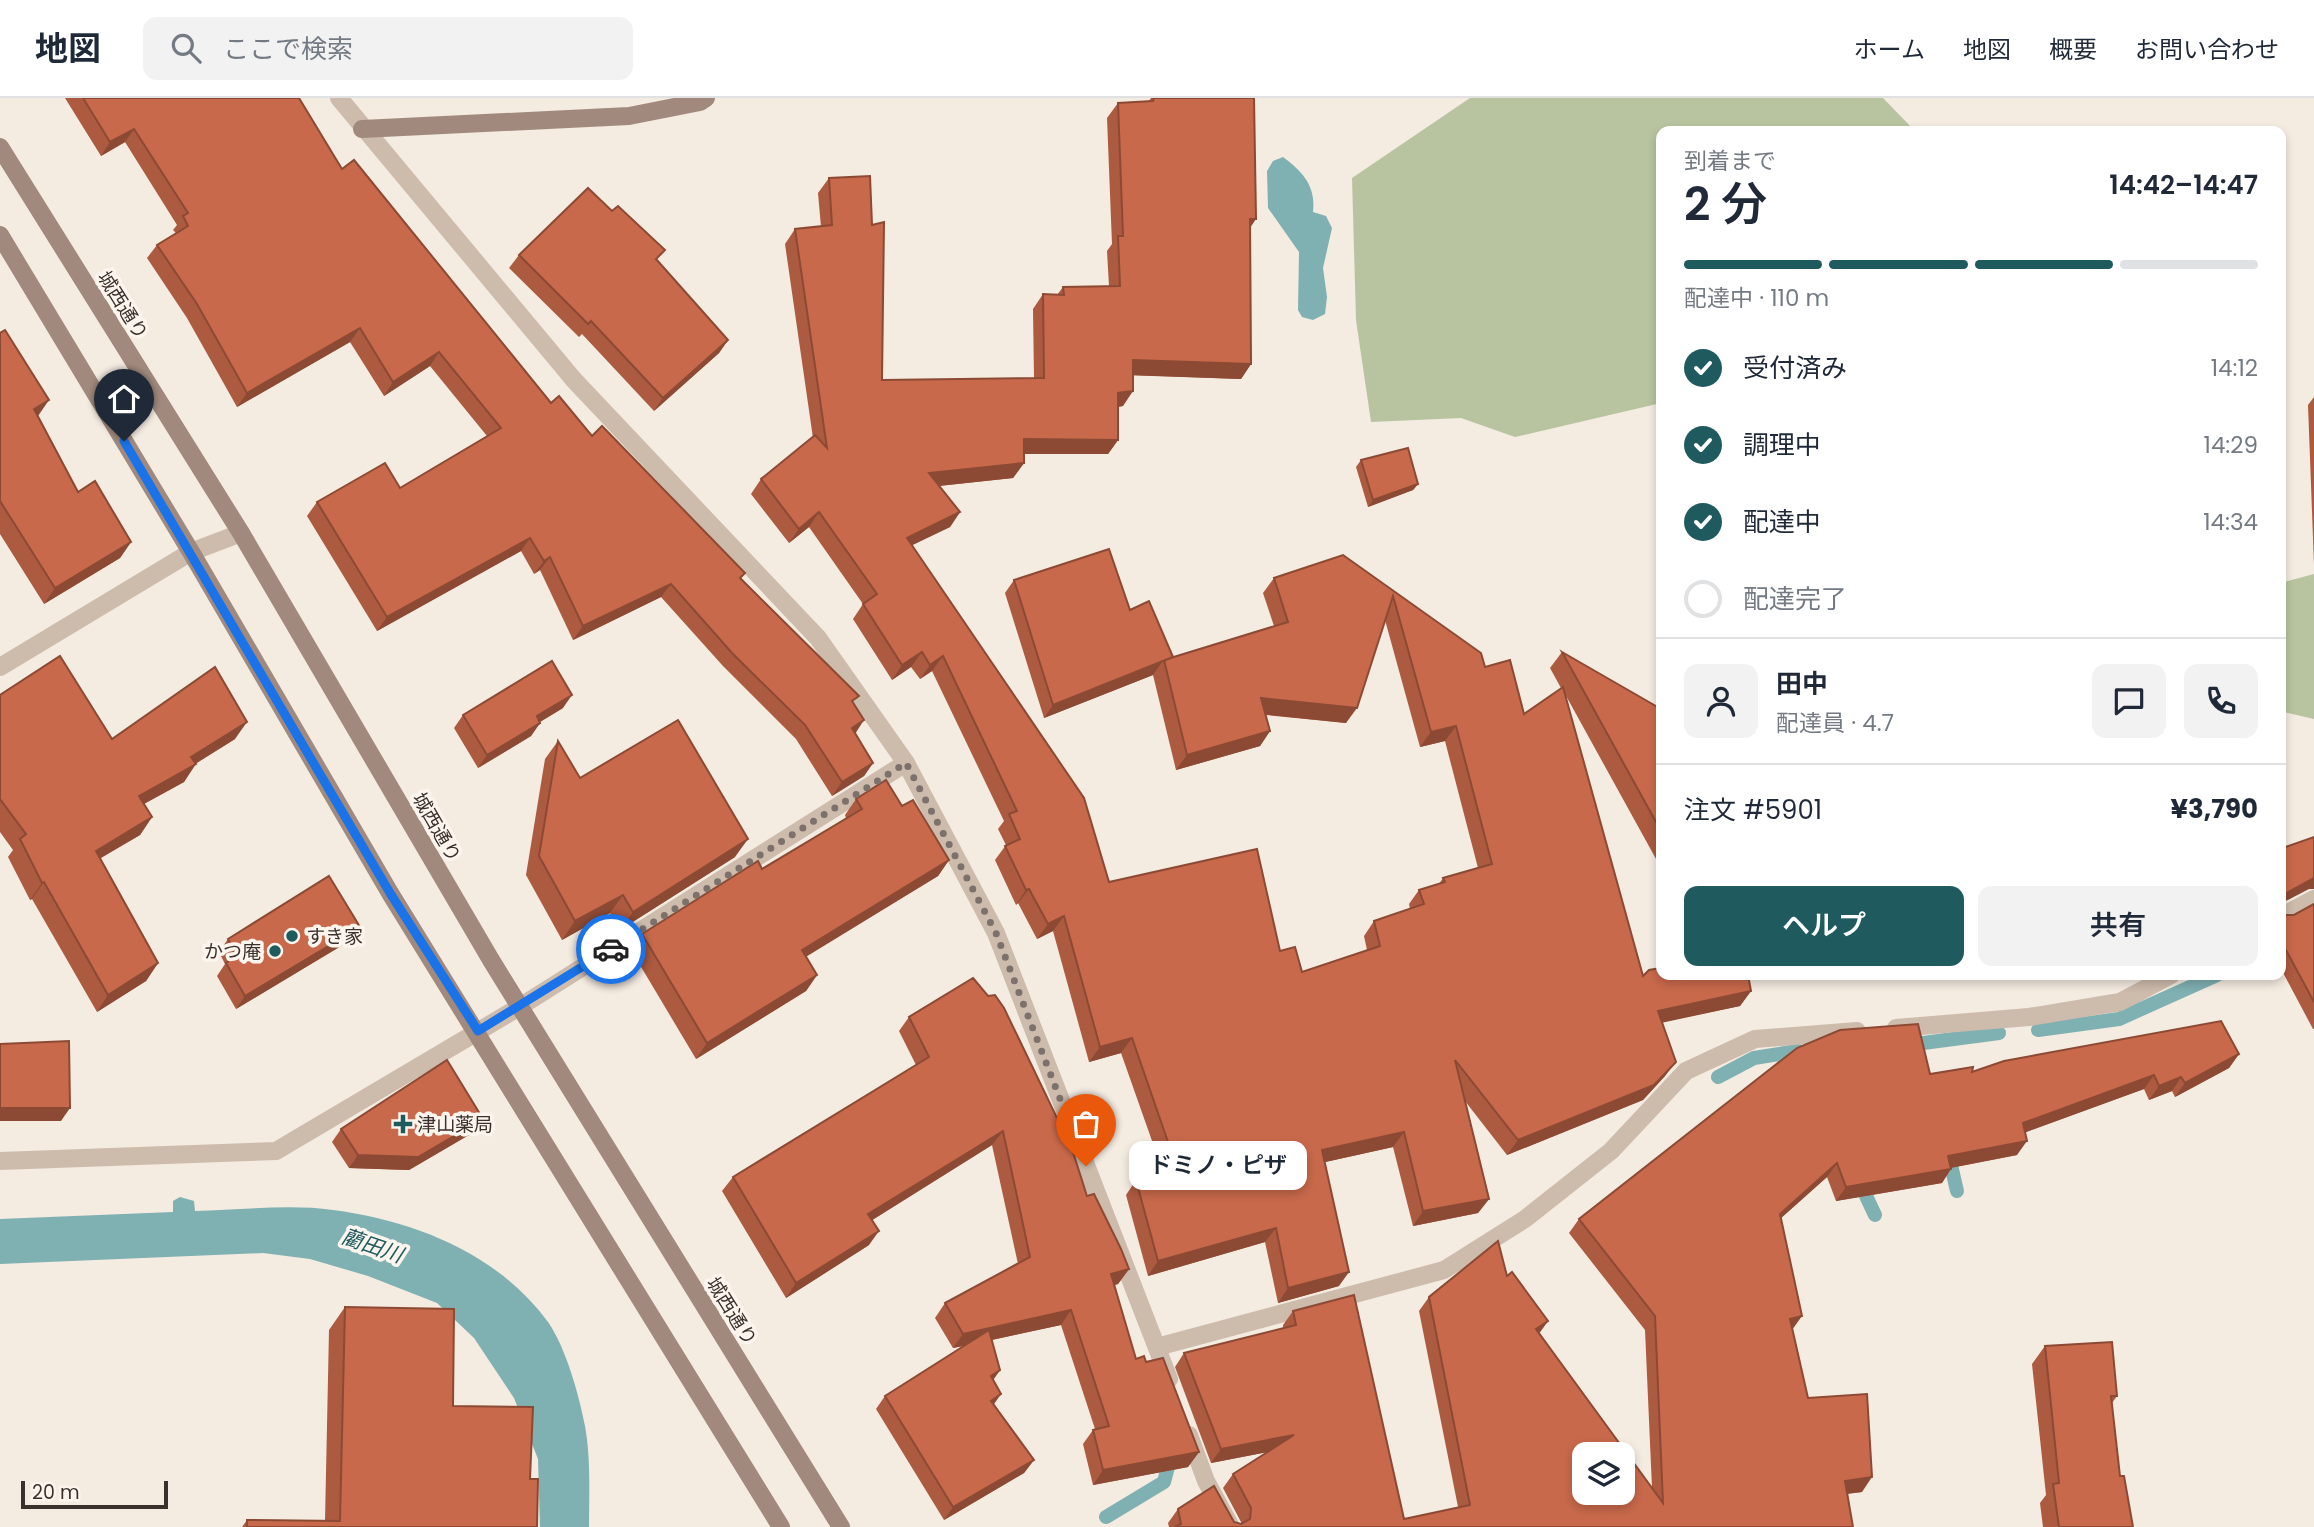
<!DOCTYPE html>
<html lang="ja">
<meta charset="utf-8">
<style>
body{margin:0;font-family:Poppins,"Noto Sans JP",sans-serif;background:#f2f2f3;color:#1f2937;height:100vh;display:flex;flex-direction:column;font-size:26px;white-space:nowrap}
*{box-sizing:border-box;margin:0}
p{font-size:23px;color:#747a83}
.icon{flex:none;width:38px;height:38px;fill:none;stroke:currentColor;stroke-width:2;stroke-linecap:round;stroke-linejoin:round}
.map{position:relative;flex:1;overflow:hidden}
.drawer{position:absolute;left:1656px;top:28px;width:630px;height:854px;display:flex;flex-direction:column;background:#fff;border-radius:14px;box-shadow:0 4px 10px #0003}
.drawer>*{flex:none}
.fabs{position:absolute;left:1572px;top:1344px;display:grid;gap:14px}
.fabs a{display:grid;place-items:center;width:63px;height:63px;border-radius:14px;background:#fff;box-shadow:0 4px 10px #0003;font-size:35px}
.scale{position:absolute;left:21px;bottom:18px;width:147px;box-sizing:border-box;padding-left:7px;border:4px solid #3b302b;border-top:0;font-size:19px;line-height:24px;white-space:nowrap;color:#3b302b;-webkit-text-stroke:5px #fbf5ee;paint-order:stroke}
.pin{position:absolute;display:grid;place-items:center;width:60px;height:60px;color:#fff;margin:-72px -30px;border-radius:50% 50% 50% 0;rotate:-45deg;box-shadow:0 0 7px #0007}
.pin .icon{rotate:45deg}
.courier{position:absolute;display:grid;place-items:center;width:70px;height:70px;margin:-35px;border:5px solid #1a73e8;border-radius:50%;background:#fff;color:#222;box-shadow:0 2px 9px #0007}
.bubble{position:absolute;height:49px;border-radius:14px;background:#fff;box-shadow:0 4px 10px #0003;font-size:23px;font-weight:600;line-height:49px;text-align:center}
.overview em{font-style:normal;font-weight:600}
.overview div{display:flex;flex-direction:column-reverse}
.overview{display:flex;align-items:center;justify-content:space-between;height:119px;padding:0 28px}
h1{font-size:46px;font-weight:600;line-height:52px}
.bar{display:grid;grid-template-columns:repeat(4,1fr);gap:10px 7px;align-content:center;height:84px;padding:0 28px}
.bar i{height:9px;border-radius:5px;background:#e0e1e3}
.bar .active{background:#1f5a5e}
.bar p{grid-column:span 4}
.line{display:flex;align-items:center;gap:18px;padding:0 28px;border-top:2px solid #e0e1e3}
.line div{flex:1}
.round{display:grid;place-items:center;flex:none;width:74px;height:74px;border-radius:14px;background:#f2f2f3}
ol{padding:0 28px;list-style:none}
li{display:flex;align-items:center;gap:21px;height:77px}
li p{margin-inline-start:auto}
li .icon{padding:7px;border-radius:50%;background:#1f5a5e;color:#fff;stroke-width:4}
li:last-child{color:#747a83}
li i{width:38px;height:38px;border:4px solid #e0e1e3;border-radius:50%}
.action{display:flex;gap:14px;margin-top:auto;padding:14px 28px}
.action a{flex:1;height:80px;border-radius:14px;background:#1f5a5e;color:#fff;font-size:28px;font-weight:600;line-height:80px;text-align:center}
.action a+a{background:#f2f2f3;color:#1f2937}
header{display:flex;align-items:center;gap:42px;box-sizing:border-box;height:98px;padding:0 35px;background:#fff;border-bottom:2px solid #e0e1e3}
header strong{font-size:33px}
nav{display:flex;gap:38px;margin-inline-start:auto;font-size:24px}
.search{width:490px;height:63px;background:#f2f2f3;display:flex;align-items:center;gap:18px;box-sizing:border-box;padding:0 24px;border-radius:14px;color:#747a83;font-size:26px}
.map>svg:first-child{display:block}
.green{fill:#b8c4a0}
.water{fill:#7fb0b2}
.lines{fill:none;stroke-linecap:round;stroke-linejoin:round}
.stream{stroke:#7fb0b2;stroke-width:14}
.street{stroke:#cdbbac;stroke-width:18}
.secondary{stroke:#a18a7d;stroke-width:18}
.wall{fill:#ac5a40}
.shaded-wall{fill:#8c4a34}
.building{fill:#c8694b;stroke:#8c4a34;stroke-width:2;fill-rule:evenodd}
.done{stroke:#7c716b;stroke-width:7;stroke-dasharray:0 12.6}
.route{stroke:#1a73e8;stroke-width:9}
.poi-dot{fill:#1f5a5e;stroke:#fbf5ee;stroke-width:2.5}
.labels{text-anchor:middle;stroke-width:7;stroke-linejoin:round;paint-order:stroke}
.street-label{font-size:19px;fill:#3b302b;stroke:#fbf5ee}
.poi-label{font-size:19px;fill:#3b302b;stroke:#fbf5ee;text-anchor:start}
.water-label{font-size:21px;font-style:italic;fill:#1f5a5e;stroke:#fbf5ee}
</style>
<header>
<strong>地図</strong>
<div class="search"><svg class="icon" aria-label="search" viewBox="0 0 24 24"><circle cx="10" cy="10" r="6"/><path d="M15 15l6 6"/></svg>ここで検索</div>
<nav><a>ホーム</a><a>地図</a><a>概要</a><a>お問い合わせ</a></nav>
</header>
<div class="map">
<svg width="2314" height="1429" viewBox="0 0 2314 1429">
<rect width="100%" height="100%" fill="#f4ebe1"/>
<!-- green -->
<g class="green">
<path d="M1470 0H1883L1915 33H1661V305L1515 339 1461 320 1371 324 1356 222 1352 80Z"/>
<path d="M2314 476V621L2280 613V485Z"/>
</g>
<!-- water -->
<g class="water">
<path d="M1283 59C1303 74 1316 88 1313 114L1326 118 1332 130 1323 170 1327 199 1325 216 1313 222 1302 219 1298 212 1299 154 1268 110 1267 73 1273 63Z"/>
<path d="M180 1099 194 1103 195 1113C238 1112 290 1106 333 1112 415 1123 497 1155 548 1224 566 1250 579 1297 585 1328 591 1361 589 1396 589 1429H540L538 1361 514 1300 474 1240 437 1205 368 1178 310 1161 263 1155 0 1166V1121L173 1114V1103Z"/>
</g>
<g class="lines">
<!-- stream -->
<g class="stream">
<path d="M2038 932 2119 921 2217 877"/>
<path d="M1908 947 1999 935"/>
<path d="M1718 979 1754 960 1798 953 1804 963"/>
<path d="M1948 1054 1957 1093"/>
<path d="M1859 1083 1875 1117"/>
<path d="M1106 1419 1164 1384 1168 1369 1164 1355"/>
</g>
<!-- street -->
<g class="street">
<path d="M339 0 574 282 818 540 906 665 996 835 1169 1281"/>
<path d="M0 569 191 454 241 435"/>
<path d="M2280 819 2314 801"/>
<path d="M1896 930 2029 919 2120 904 2171 877"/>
<path d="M0 1063 276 1053 521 908 906 665"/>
<path d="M1157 1249 1444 1172 1525 1121 1611 1053 1686 973 1755 941 1857 933"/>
<path d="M1189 1337 1206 1383 1231 1429"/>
</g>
<!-- secondary -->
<g class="secondary">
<path d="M362 31 629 18 700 4 706 0"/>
<path d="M0 49 241 435 491 862 841 1429"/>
<path d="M0 137 191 454 390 795 781 1429"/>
</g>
</g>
<!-- wall -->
<g class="wall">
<path d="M65 0H299L342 71 551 305 592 338 742 481 854 606 855 635 873 665 864 678 832 698 796 641 723 568 661 499 573 542 540 472 534 476 521 453 377 533 307 418 317 404 400 390 487 338 430 268 384 298 350 244 237 309 187 220 147 160 157 147 176 135 173 132 177 127 125 44 101 58Z"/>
<path d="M1151 0H1254L1250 130 1251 266 1241 281 1133 277 1123 308 1118 309V342L1108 356H1024V365L1013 380 939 388 960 414 950 429 912 447 1109 784 1280 853 1302 874 1367 852 1364 838 1374 823 1410 811 1409 806 1419 792 1439 786 1443 780 1478 770 1445 643 1420 649 1385 522 1346 625 1266 617 1270 633 1260 648 1176 672 1153 577 1044 620 1005 495 1014 482 1130 512 1173 559 1274 528 1263 495 1274 480 1343 457 1485 569 1524 616 1561 590 1550 570 1562 554 1661 611V770L1565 596 1643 878 1751 893 1740 908 1662 924 1665 978 1643 1002 1507 1057 1465 1003 1489 1101 1478 1115 1413 1128 1393 1049 1325 1064 1339 1188 1278 1205 1265 1144 1148 1178 1126 1097 1136 1082 1163 1074 1121 955 1089 964 1053 833 1037 841 1018 805 1016 807 995 762 1006 747 998 731 1004 723 932 573 920 581 911 569 892 582 853 521 863 506 809 429 789 445 751 396 761 381 813 340 785 146 795 131 821 129 818 95 829 80 872 127 882 282 1034 280 1033 211 1043 196 1057 197 1063 189 1109 188 1107 153 1112 146 1107 20 1118 5 1149 3Z"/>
<path d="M519 157 657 163 728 242 719 255 654 313 582 236 579 239 509 170Z"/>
<path d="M0 235 37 318 78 394 131 444 120 460 44 506 0 436Z"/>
<path d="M2314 299V467L2308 307Z"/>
<path d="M1361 362 1418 386 1413 392 1368 409 1356 369Z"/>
<path d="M0 597 112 641H235L195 666 184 684 144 706 152 719 140 737 100 760 158 865 146 883 97 914 32 801 30 802 8 759 13 752 0 734Z"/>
<path d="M563 610 540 624V625L531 638 478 670 454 630 463 617Z"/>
<path d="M558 643 580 680 735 759 620 832 610 815 562 842 526 777 545 661Z"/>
<path d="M856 701 902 708 949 762 938 778 806 858 817 877 806 893 696 961 631 852 642 836 762 771 846 720 845 717Z"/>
<path d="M2314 806V931H2313L2280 869V814L2283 817H2294Z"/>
<path d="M228 841 351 842 236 911 217 878 225 866 219 854Z"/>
<path d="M909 919 1087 1098 1129 1171 1118 1186 1114 1187 1136 1261 1146 1264 1199 1354 1188 1369 1093 1387 1083 1346 1093 1332 1095 1331 1061 1227 992 1242 1000 1272 993 1282 994 1306 1034 1362 1024 1375 944 1422 876 1311 885 1298 964 1248 953 1250 935 1220 945 1205 1018 1166 992 1047 872 1122 869 1147 786 1200 722 1093 733 1079 916 967 899 933Z"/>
<path d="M2239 956 2229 970 2175 999 2172 993 2149 1002 2144 991 2025 1034 2017 1057 1951 1070 1942 1085 1836 1103 1827 1079 1781 1120 1792 1232 1808 1300 1862 1394 1847 1396 1853 1429H1169L1168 1425 1178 1411 1241 1426V1424L1223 1390 1233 1376 1267 1354 1211 1365 1175 1269 1184 1255 1283 1230V1227L1293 1213 1404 1421 1458 1409 1419 1213 1429 1199 1507 1178 1548 1223 1539 1235 1652 1390 1645 1232 1569 1135 1579 1121 1930 976Z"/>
<path d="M341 1031 474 1034 409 1072 349 1070 332 1044Z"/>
<path d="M345 1209 453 1308 530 1381 537 1429H242L247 1422 325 1423 329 1232Z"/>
<path d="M2045 1248 2117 1298 2112 1305 2120 1378 2133 1429H2043L2040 1405 2046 1397 2032 1266Z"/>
</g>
<!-- shaded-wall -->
<g class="shaded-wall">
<path d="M134 31 125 44 101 58 110 44Z"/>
<path d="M1250 121H1256L1246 136Z"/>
<path d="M360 230 350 244 237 309 247 295Z"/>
<path d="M728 242 719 255 654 313 663 300Z"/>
<path d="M439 254 430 268 384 298 393 284Z"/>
<path d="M1133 262 1251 266 1241 281 1123 277Z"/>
<path d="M1133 293 1123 308 1108 310 1118 295Z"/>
<path d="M49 302 38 318 23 327 34 311Z"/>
<path d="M1024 341 1118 342 1108 356H1014Z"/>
<path d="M1024 365 1013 380 919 390 929 375Z"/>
<path d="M1418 386 1413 392 1368 409 1373 402Z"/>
<path d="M819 414 809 429 789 445 799 431Z"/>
<path d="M960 414 950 429 896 455 907 440Z"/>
<path d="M530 440 521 453 377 533 387 519Z"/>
<path d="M131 444 120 460 44 506 55 490Z"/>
<path d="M550 459 540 472 534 476 544 463Z"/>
<path d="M671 486 661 499 573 542 583 528Z"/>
<path d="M922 554 911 569 892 582 902 567Z"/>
<path d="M943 558 932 573 920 581 930 567Z"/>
<path d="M1162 564 1153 577 1044 620 1053 607Z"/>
<path d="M572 597 563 610 528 631 537 618Z"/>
<path d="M1261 600 1357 610 1346 625 1251 615Z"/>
<path d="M864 622 855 636 852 630Z"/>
<path d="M247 624 235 641 179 676 191 659Z"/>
<path d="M540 625 531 638 478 670 487 657Z"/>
<path d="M1456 628 1445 643 1420 649 1431 634Z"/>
<path d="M1270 633 1260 648 1176 672 1187 657Z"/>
<path d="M873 665 864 678 832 698 842 684Z"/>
<path d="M196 666 184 684 127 715 139 698Z"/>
<path d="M152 719 140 737 84 770 96 753Z"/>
<path d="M748 741 735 759 620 832 633 814Z"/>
<path d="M949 762 938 778 791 868 802 852Z"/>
<path d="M2314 780V791H2309L2280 806V800L2283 797Z"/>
<path d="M44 784 32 801 30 802 42 785Z"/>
<path d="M1029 791 1018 805 1016 807 1026 792Z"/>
<path d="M623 797 610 815 562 842 575 823Z"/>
<path d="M1064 818 1053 833 1037 841 1048 826Z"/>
<path d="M360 829 351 842 236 911 245 898Z"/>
<path d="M158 865 146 883 97 914 108 897Z"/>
<path d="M817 877 806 893 696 961 707 945Z"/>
<path d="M1751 893 1740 908 1647 928 1658 913Z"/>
<path d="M1132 940 1121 955 1089 964 1100 949Z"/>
<path d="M2239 956 2229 970 2175 999 2185 985Z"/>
<path d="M1676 964 1665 978 1643 1002 1507 1057 1518 1042Z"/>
<path d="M2154 977 2144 991 2013 1039 2023 1025Z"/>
<path d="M2181 979 2172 993 2149 1002 2159 988Z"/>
<path d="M0 1010H70L61 1023H0Z"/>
<path d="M483 1021 474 1034 409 1072 349 1070 358 1057Z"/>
<path d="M1003 1033 992 1047 858 1131 868 1116Z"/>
<path d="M1404 1034 1393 1049 1312 1067 1322 1052Z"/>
<path d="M2027 1043 2017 1057 1939 1072 1948 1058Z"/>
<path d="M1837 1065 1827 1079 1770 1130 1780 1116Z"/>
<path d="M1951 1071 1942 1085 1836 1103 1846 1089Z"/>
<path d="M1489 1101 1478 1115 1413 1128 1423 1113Z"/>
<path d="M1276 1130 1265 1144 1148 1178 1158 1163Z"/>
<path d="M879 1133 869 1147 786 1200 796 1185Z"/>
<path d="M1129 1171 1118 1186 1101 1191 1111 1176Z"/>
<path d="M1349 1174 1339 1188 1278 1205 1288 1190Z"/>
<path d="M1071 1212 1061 1227 953 1250 963 1236Z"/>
<path d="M1802 1218 1792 1232 1790 1221Z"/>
<path d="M1548 1223 1538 1237 1536 1231Z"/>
<path d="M1000 1272 991 1285V1278Z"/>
<path d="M1001 1296 992 1309 991 1303Z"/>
<path d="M1294 1337 1284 1351 1211 1365 1221 1351Z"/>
<path d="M1199 1354 1188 1369 1093 1387 1103 1372Z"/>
<path d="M1034 1362 1024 1375 944 1422 953 1409Z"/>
<path d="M1872 1379 1862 1394 1835 1397 1845 1383Z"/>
</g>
<!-- building -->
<g class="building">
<path d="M83 0H299L342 71 354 62 551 305 559 298 592 338 602 328 745 475 740 480 859 598 852 603 864 622 852 630 873 665 842 684 805 627 732 555 671 486 583 528 550 459 544 463 530 440 387 519 317 404 385 365 400 390 501 330 439 254 393 284 360 230 247 295 197 206 157 147 188 128 183 118 188 115 134 31 110 44Z"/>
<path d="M1154 0H1254L1256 121H1250L1251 266 1133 262V293L1118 295V342L1024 341V365L929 375 960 414 907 440 1084 700 1109 784 1257 751 1280 853 1295 849 1302 874 1380 848 1374 823 1424 806 1419 792 1445 784 1443 780 1492 766 1456 628 1431 634 1393 498 1357 610 1261 600 1270 633 1187 657 1164 562 1288 524 1274 480 1343 457 1481 555 1485 569 1510 562 1524 616 1563 589 1643 878 1649 872 1661 870V877H1748L1751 893 1658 913 1676 964 1654 987 1518 1042 1455 962 1489 1101 1423 1113 1404 1034 1322 1052 1349 1174 1288 1190 1276 1130 1158 1163 1136 1082 1177 1070 1132 940 1100 949 1064 818 1048 826 1029 791 1026 792 1005 748 1020 741 1009 716 1017 713 943 558 930 567 922 554 902 567 863 506 877 496 819 414 799 431 761 381 815 337 827 350 795 131 832 127 829 80 870 78 872 127 884 124 882 282 1044 280 1043 196 1064 197 1063 189 1120 188 1118 138H1123L1118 5 1153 3Z"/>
<path d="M588 90 612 113 618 108 665 152 656 161 728 242 663 300 591 223 588 226 519 157Z"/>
<path d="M5 232 49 302 34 311 78 394 95 383 131 444 55 490 0 403V235Z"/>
<path d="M1408 350 1418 386 1373 402 1361 362Z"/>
<path d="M1109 451 1130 512 1149 503 1173 559 1053 607 1014 482Z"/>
<path d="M1562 554 1661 611V733Z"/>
<path d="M60 558 112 641 215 569 247 624 191 659 196 666 139 698 152 719 96 753 158 865 108 897 44 784 42 785 20 741 26 736 0 701V597Z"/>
<path d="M552 563 572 597 537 618 540 625 487 657 463 617Z"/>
<path d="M678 622 748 741 633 814 623 797 575 823 539 758 558 643 580 680Z"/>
<path d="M886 682 902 708 913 702 949 762 802 852 817 877 707 945 642 836 758 763 762 771 862 711 856 701Z"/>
<path d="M2314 739V780L2283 797 2280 800V751Z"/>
<path d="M329 778 360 829 245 898 226 865 237 858 228 841Z"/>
<path d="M2314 806V904L2280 841V814L2283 817H2294Z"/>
<path d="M973 880 988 898 995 897 1004 910 1072 1051 1087 1098 1094 1096 1121 1151 1129 1171 1111 1176 1136 1261 1144 1258 1146 1264 1163 1260 1199 1354 1103 1372 1093 1332 1109 1328 1071 1212 963 1236 945 1205 1030 1159 1003 1033 868 1116 879 1133 796 1185 733 1079 929 959 909 919Z"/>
<path d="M2221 923 2239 956 2185 985 2181 979 2159 988 2154 977 2023 1025 2027 1043 1948 1058 1951 1071 1846 1089 1837 1065 1780 1116 1802 1218 1790 1221 1808 1300 1867 1296 1872 1379 1845 1383 1853 1429H1175L1181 1426 1178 1411 1214 1388 1234 1424 1241 1426 1250 1421 1251 1410 1233 1376 1294 1337 1221 1351 1184 1255 1296 1227 1293 1213 1354 1197 1404 1421 1470 1407 1429 1199 1498 1143 1507 1178 1512 1174 1548 1223 1536 1231 1663 1405 1655 1218 1579 1121 1797 950 1840 932 1918 926 1930 976 1973 969 1972 974 2004 963ZM1584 1356H1622V1395H1584Z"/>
<path d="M69 943 70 1010H0V946Z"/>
<path d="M447 962 483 1021 418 1059 358 1057 341 1031Z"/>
<path d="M345 1209 454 1211 453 1308 533 1309 530 1381H538L537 1429H247V1422L340 1423Z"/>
<path d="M989 1232 1000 1272 991 1278 1001 1296 991 1303 1034 1362 953 1409 885 1298Z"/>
<path d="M2112 1244 2117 1298H2111L2120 1378H2124L2133 1429H2059L2053 1386 2059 1385 2045 1248Z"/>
</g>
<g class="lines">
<!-- done -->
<path class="done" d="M611 851 906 665 996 835 1086 1068"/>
<!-- route -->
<path class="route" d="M124 343 390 795 478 933 611 851"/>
</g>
<!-- markers -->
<g class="poi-dot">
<circle cx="292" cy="838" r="7"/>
<circle cx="275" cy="853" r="7"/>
<path d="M399.5 1015.5h7v7h7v7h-7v7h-7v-7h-7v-7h7z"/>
</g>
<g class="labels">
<!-- street labels -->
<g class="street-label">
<text transform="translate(123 207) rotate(58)" y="7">城西通り</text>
<text transform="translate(437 729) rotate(60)" y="7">城西通り</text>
<text transform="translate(732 1213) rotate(58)" y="7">城西通り</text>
</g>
<!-- poi labels -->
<g class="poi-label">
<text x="306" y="845">すき家</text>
<text x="261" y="860" text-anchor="end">かつ庵</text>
<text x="417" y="1033">津山薬局</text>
</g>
<!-- water labels -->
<g class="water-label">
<text transform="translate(372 1148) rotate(19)" y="7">藺田川</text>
</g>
</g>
</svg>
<div class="fabs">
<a><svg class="icon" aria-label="layers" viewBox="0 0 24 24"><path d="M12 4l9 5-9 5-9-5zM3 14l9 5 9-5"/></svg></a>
</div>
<div class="scale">20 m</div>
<div class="pin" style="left:1086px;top:1068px;background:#ea580c"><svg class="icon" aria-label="bag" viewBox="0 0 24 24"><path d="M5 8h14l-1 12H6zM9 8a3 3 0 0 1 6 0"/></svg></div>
<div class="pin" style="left:124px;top:343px;background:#1f2937"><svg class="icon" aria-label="home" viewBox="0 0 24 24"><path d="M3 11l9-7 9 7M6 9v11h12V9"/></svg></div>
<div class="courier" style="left:611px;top:851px"><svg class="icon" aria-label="car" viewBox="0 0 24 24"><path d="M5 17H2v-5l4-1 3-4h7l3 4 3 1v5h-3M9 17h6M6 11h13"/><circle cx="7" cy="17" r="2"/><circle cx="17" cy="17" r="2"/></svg></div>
<div class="bubble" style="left:1129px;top:1043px;width:178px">ドミノ・ピザ</div>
<section class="drawer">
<div class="overview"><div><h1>2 分</h1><p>到着まで</p></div><em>14:42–14:47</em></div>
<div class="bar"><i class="active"></i><i class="active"></i><i class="active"></i><i></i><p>配達中 · 110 m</p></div>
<ol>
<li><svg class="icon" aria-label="check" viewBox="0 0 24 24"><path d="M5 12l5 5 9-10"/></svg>受付済み<p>14:12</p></li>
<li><svg class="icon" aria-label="check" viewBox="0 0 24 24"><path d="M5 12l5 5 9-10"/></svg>調理中<p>14:29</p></li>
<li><svg class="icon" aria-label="check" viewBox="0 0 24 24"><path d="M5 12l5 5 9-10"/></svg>配達中<p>14:34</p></li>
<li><i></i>配達完了</li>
</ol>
<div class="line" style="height:126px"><a class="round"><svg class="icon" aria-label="person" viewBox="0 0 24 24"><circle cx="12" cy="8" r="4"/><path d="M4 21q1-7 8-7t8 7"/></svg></a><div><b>田中</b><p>配達員 · 4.7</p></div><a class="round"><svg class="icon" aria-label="chat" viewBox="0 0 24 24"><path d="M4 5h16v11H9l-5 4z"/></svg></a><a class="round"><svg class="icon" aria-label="phone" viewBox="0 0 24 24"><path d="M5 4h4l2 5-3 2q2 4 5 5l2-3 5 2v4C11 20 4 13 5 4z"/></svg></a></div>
<div class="line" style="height:91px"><div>注文 #5901</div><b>¥3,790</b></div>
<div class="action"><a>ヘルプ</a><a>共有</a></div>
</section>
</div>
